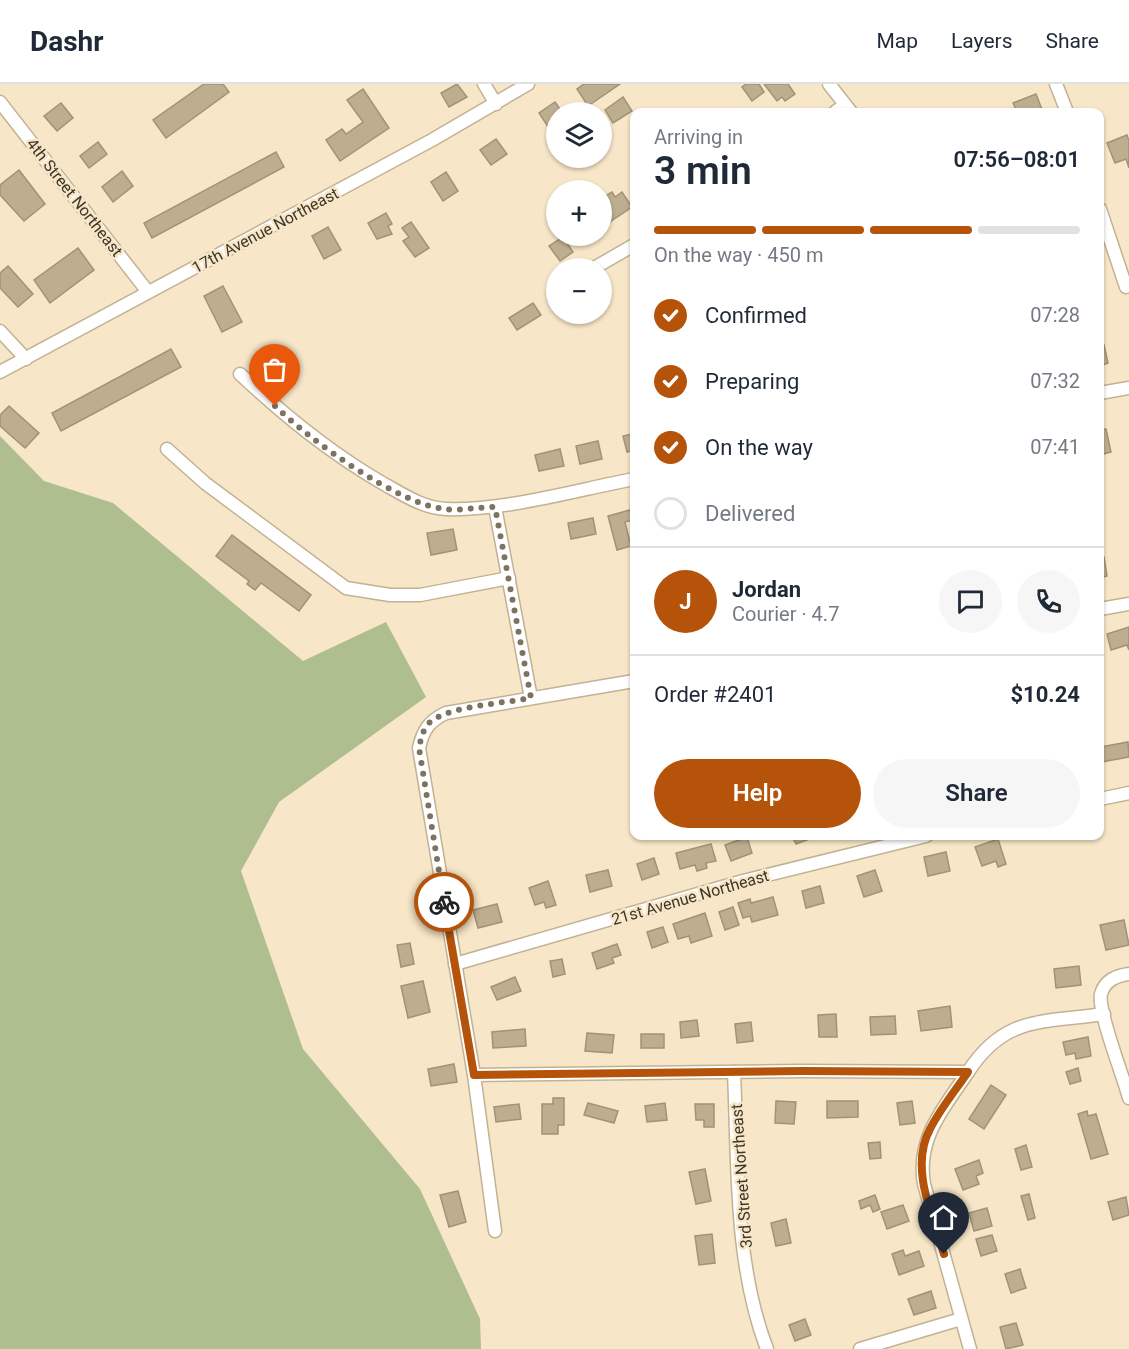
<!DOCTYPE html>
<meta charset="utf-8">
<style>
body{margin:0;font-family:Roboto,sans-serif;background:#f6f6f7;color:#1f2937;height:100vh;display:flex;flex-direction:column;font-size:22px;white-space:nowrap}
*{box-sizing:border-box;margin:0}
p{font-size:20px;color:#747a83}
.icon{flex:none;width:33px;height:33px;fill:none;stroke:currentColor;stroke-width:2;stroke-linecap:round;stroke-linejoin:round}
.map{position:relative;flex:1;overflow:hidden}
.sheet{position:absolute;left:630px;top:24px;width:474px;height:732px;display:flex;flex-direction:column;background:#fff;border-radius:12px;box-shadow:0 2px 4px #0004}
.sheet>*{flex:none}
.buttons{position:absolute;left:546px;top:18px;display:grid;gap:12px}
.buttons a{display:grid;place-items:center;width:66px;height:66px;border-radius:50%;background:#fff;box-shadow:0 2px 4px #0004;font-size:30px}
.pin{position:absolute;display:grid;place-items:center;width:51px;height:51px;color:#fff;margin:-62px -26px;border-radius:50% 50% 50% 0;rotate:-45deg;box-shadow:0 0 6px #0007}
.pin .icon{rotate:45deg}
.courier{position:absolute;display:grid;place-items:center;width:60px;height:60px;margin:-30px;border:4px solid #b45309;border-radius:50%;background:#fff;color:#222;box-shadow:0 2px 8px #0007}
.head em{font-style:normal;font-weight:600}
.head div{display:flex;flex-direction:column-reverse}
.head{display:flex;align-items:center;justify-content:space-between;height:102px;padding:0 24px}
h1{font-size:39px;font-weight:600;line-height:45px}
.bar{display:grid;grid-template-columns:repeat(4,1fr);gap:9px 6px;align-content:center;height:72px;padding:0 24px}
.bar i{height:8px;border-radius:4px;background:#e0e1e3}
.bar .active{background:#b45309}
.bar p{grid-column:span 4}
.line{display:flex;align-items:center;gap:15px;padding:0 24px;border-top:2px solid #e0e1e3}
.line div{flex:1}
.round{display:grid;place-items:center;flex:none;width:63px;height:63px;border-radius:32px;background:#f6f6f7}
ol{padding:0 24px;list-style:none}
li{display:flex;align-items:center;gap:18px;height:66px}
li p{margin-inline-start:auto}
li .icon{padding:6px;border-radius:50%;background:#b45309;color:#fff;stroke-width:4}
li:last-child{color:#747a83}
li i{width:33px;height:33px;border:3px solid #e0e1e3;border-radius:50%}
.cta{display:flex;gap:12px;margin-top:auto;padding:12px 24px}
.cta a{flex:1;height:69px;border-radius:36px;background:#b45309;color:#fff;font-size:24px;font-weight:600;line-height:69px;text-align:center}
.cta a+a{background:#f6f6f7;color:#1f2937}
header{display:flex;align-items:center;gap:36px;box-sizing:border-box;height:84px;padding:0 30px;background:#fff;border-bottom:2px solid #e0e1e3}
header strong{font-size:28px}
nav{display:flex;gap:33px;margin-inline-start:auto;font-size:21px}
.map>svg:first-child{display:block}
.green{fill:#afbe8f}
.building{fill:#bdae90;stroke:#a29376;stroke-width:1.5}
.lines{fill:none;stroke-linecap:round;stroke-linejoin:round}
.street-casing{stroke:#c2b294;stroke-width:15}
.street{stroke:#fff;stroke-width:12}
.done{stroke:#7d7360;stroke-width:6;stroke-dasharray:0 10.8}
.route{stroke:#b45309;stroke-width:8}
.labels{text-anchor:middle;stroke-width:5;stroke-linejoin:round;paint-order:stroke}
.street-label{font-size:16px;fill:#3c3529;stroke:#f7e6c7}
</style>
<header>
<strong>Dashr</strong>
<nav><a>Map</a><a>Layers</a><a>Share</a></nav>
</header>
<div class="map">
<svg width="1129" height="1265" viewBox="0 0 1129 1265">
<rect width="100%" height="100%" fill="#f7e6c7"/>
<!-- green -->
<path class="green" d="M0 352 44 397 113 419 303 577 386 538 426 613 279 718 241 787 303 965 420 1105 480 1235 481 1265H0Z"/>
<!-- building -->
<g class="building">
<path d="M204 0H223L229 8 166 54 153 36Z"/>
<path d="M457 0 467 13 449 23 441 9Z"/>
<path d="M584 0H620L588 22 577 5Z"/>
<path d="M746 0H759L764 8 752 17 742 3Z"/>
<path d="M764 0H788L795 10 785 17 782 13 777 17Z"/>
<path d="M363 5 389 44 340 77 326 56 342 45 346 50 363 38 347 16Z"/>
<path d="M1036 10 1043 28H1017L1013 19Z"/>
<path d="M623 13 632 27 613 39 605 26Z"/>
<path d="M555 18 562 28H556V46L552 49 539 29Z"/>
<path d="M61 19 73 34 57 47 44 32Z"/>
<path d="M1127 51 1129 57V84L1126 75 1115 79 1107 59Z"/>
<path d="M496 55 507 70 491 81 480 66Z"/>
<path d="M98 58 107 70 89 84 80 72Z"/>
<path d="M276 68 284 83 152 154 144 139Z"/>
<path d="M19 86 45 120 24 137 0 111V101Z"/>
<path d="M122 87 133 102 113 118 102 103Z"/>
<path d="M446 88 458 107 443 117 431 98Z"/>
<path d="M612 108 615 113 622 108 632 123 602 143V114Z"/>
<path d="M386 129 392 140 388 142 392 150 377 155 368 139Z"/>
<path d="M411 138 429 164 415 173 403 157 409 153 402 144Z"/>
<path d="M328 143 341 166 324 175 312 152Z"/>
<path d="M563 153 573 168 560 177 549 162Z"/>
<path d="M78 164 94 186 50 219 34 196Z"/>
<path d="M8 182 33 210 18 223 0 204V189Z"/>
<path d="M223 202 242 238 222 248 204 212Z"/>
<path d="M533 219 541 231 517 246 509 234Z"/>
<path d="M1104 261 1108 279 1100 282V262Z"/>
<path d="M171 265 181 283 61 347 52 329Z"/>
<path d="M9 322 39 349 25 364 0 342V331Z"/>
<path d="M634 340V366L627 368 623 352 632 350 631 341Z"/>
<path d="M1106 345 1111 368 1100 371V346Z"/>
<path d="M598 357 602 375 580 380 576 362Z"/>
<path d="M560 365 564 382 539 387 535 371Z"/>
<path d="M630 426 633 436 625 438 631 462 617 466 608 432Z"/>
<path d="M593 434 596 450 571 455 568 439Z"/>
<path d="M453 445 457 466 431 471 427 449Z"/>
<path d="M232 451 311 511 299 527 261 499 255 506 247 500 249 497 216 472Z"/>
<path d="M1104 473 1107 492 1100 494V474Z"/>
<path d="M1129 543V566L1127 561 1111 566 1107 550Z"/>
<path d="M1128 658 1129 673 1101 678 1100 663Z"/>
<path d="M792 752H814L815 753 796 760Z"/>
<path d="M747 753 752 769 731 777 725 761Z"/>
<path d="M998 755 1006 780 998 783 996 777 982 782 975 763Z"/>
<path d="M711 760 716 777 706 779 707 784 697 787 695 781 680 785 676 769Z"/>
<path d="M946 768 950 787 928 792 924 773Z"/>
<path d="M654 774 659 790 642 796 637 780Z"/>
<path d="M608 786 612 802 590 808 586 791Z"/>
<path d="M875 786 882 807 864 813 857 792Z"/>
<path d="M548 797 556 821 546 824 544 818 535 821 529 804Z"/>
<path d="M820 802 824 819 806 824 802 807Z"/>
<path d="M773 813 778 831 752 838 750 832 743 834 738 819 750 815 751 819Z"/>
<path d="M497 820 502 838 478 844 473 826Z"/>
<path d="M733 823 739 841 725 846 719 828Z"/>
<path d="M705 829 712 852 691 859 689 852 678 855 673 840Z"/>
<path d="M1124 836 1129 861 1106 866 1100 841Z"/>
<path d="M663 843 668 858 652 864 647 848Z"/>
<path d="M410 859 414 880 401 883 397 861Z"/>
<path d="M617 860 621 871 612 874 614 879 597 885 592 869Z"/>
<path d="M562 875 565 890 553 893 550 877Z"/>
<path d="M1079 882 1081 901 1056 904 1054 885Z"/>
<path d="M515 893 521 907 497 916 491 903Z"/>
<path d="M423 897 430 928 408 934 401 902Z"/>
<path d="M950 922 952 943 921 947 918 927Z"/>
<path d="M836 930 837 953H819L818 931Z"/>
<path d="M895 932 896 950 871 951 870 933Z"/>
<path d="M697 936 699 952 681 954 680 938Z"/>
<path d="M751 938 753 957 737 959 735 940Z"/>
<path d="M525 945 526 962 493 964 492 948Z"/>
<path d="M587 949 614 951 612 969 585 967Z"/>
<rect x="641" y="950" width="23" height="14"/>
<path d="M1088 953 1091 972 1076 975 1075 969 1066 971 1063 958Z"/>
<path d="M454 980 457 998 431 1002 428 985Z"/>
<path d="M1078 984 1081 997 1070 1000 1066 988Z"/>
<path d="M991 1001 1006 1011 984 1045 969 1035Z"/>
<path d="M553 1014H564V1041H558V1050H542V1020H553Z"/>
<path d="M776 1017 796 1018 794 1040 775 1039Z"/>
<path d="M827 1017H858V1033L827 1034Z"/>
<path d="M912 1017 915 1039 900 1041 897 1019Z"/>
<path d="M588 1019 618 1027 614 1039 584 1031Z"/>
<path d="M665 1019 667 1036 647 1038 645 1022Z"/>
<path d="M519 1020 521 1035 496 1038 494 1023Z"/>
<path d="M695 1020H714V1043H704V1036H696Z"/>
<path d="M1087 1027 1088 1032 1096 1030 1108 1070 1091 1075 1078 1030Z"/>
<path d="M880 1058 881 1074 870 1075 868 1059Z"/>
<path d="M1026 1061 1032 1083 1021 1086 1015 1065Z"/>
<path d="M979 1076 983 1089 976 1092 979 1100 963 1106 955 1085Z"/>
<path d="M705 1085 711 1117 696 1120 689 1088Z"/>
<path d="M458 1107 466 1138 449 1143 440 1111Z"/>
<path d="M1029 1110 1035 1134 1028 1136 1021 1112Z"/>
<path d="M875 1111 880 1125 873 1128 870 1121 861 1125 859 1117Z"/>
<path d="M1126 1113 1129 1131 1113 1136 1108 1118Z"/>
<path d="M903 1121 909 1137 887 1145 881 1128Z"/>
<path d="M987 1124 992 1142 974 1147 969 1129Z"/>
<path d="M786 1135 791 1159 776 1162 771 1139Z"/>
<path d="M712 1150 715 1179 699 1181 695 1152Z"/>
<path d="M992 1151 997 1167 981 1172 976 1155Z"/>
<path d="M903 1166 905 1172 919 1167 924 1182 899 1191 892 1170Z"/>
<path d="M1020 1185 1026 1204 1011 1209 1005 1190Z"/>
<path d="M931 1207 936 1224 914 1231 908 1215Z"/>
<path d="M805 1235 811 1251 795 1257 789 1241Z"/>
<path d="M1016 1239 1023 1261 1006 1265 1000 1243Z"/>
</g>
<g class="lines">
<defs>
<g id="street">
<path d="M484 0 496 20"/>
<path d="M829 0 851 28"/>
<path d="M1056 0 1067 28"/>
<path d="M0 18 148 208"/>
<path d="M835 28 845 21"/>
<path d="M1100 125 1126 203"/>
<path d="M594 184 634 161"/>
<path d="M0 247 26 275"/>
<path d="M0 288 432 56 528 0"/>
<path d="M240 290C285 332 330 369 384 400 404 411 423 424 446 425 505 427 576 406 634 395"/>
<path d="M1100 309 1129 304"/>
<path d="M167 365 205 399 346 504 390 511H420L509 494"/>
<path d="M495 423 531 614"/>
<path d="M1100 525 1129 520"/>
<path d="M1100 715 1129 709"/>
<path d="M455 880 743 797 926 752"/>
<path d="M1129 890C1116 892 1105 896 1101 910 1097 926 1124 994 1129 1014"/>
<path d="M734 988C738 1079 734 1179 767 1265"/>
<path d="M968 988C944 1024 916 1054 924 1100L970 1265"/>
<path d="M474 991 802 987 968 988C1005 931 1043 939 1104 930"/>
<path d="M495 1147 474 991 419 664C423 646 429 637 446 629L634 597"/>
<path d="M860 1265 961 1235"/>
</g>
</defs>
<!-- street casing -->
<use href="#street" class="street-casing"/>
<!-- street -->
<use href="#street" class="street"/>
</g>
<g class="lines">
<!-- done -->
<path class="done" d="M275 322C310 356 396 419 444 425 460 427 478 423 495 423L531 614C506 619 449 622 430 638 423 645 421 654 419 664L444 818"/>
<!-- route -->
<path class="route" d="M444 818 474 991 802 987 968 988C955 1007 940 1025 930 1045 909 1083 933 1133 944 1170"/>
</g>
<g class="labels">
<!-- street labels -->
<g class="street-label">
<text transform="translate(75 113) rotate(52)" y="6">4th Street Northeast</text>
<text transform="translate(265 146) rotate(-28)" y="6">17th Avenue Northeast</text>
<text transform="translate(690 813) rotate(-16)" y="6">21st Avenue Northeast</text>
<text transform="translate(741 1092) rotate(-94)" y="6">3rd Street Northeast</text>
</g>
</g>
</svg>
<div class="buttons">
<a><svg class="icon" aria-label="layers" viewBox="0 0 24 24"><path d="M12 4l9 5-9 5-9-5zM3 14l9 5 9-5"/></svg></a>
<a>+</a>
<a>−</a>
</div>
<div class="pin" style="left:275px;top:322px;background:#ea580c"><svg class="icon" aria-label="bag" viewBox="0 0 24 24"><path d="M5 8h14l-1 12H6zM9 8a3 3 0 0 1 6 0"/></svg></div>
<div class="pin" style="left:944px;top:1170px;background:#1f2937"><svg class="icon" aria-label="home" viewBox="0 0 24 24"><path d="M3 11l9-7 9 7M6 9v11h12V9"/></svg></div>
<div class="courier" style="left:444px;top:818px"><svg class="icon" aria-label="bike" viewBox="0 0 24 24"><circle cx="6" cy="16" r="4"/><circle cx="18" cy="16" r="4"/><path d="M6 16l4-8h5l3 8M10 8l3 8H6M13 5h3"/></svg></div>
<section class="sheet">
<div class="head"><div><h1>3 min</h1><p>Arriving in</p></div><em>07:56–08:01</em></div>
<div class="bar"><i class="active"></i><i class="active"></i><i class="active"></i><i></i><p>On the way · 450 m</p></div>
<ol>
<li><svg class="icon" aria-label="check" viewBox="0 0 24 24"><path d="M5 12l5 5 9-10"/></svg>Confirmed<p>07:28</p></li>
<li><svg class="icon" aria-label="check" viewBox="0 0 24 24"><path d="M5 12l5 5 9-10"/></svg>Preparing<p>07:32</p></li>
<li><svg class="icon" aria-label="check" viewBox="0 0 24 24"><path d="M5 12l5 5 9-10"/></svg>On the way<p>07:41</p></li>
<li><i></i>Delivered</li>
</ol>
<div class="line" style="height:108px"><b class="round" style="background:#b45309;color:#fff">J</b><div><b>Jordan</b><p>Courier · 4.7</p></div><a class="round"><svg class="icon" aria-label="chat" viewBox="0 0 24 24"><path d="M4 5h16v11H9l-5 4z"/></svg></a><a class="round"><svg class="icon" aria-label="phone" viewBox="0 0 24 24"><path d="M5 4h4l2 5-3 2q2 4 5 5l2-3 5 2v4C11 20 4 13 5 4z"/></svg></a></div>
<div class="line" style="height:78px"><div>Order #2401</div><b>$10.24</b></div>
<div class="cta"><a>Help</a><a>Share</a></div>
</section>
</div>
